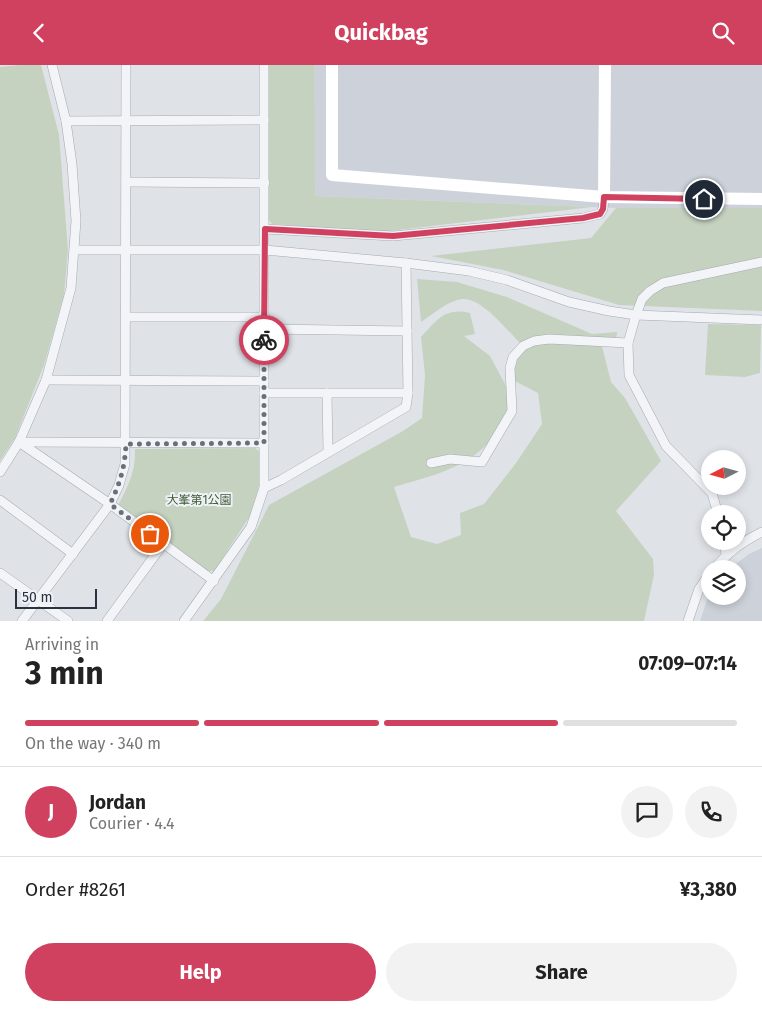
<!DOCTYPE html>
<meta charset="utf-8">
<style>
body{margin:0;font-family:"Fira Sans","Noto Sans JP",sans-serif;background:#f2f2f2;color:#222;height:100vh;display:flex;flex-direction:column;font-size:19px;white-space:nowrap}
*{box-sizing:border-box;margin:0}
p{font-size:16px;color:#767676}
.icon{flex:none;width:28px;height:28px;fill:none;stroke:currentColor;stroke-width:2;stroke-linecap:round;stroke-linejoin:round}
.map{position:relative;height:556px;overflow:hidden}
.side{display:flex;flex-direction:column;background:#fff;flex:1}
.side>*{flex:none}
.needle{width:32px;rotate:264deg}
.tools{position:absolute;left:701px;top:385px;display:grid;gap:10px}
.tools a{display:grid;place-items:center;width:45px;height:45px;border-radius:50%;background:#fff;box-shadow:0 2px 8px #0003;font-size:25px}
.scale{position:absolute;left:15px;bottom:12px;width:82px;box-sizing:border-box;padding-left:5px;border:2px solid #283240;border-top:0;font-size:14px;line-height:18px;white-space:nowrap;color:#283240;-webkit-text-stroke:4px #eef2f6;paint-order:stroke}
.pin{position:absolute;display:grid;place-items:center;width:42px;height:42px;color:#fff;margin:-21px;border:2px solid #fff;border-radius:50%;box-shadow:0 1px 5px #0007}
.courier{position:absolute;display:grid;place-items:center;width:50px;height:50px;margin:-25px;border:4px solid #d04160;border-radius:50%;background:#fff;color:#222;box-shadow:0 1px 6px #0007}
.head em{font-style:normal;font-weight:700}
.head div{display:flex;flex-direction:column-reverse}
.head{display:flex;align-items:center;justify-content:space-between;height:85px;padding:0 25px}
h1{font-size:32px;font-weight:700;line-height:38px}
.bar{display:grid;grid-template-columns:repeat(4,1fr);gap:8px 5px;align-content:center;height:60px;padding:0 25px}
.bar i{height:6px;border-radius:4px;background:#e0e0e0}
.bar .active{background:#d04160}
.bar p{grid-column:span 4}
.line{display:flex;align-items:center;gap:12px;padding:0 25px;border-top:1px solid #e0e0e0}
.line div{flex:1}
.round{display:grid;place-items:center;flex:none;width:52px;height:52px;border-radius:26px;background:#f2f2f2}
.primary-button{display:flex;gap:10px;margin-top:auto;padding:10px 25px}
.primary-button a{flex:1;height:58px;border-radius:30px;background:#d04160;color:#fff;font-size:20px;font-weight:700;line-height:58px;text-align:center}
.primary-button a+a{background:#f2f2f2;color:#222}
header{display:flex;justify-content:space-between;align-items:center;height:65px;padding:0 25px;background:#d04160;color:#fff;font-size:22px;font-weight:700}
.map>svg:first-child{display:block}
.built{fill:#cdd2da}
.green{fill:#c6d2c0}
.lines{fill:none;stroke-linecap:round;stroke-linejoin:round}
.street-casing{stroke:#a4aab2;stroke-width:10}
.street{stroke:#f2f4f7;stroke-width:9}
.secondary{stroke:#fff;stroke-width:12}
.done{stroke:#68707b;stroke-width:5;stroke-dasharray:0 9}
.route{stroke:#d04160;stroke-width:6}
.labels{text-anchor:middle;stroke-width:4;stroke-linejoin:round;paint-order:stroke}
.park-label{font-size:12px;fill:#3f5c35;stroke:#eef2f6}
</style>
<header><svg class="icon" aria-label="back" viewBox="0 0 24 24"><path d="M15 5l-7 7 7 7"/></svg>Quickbag<svg class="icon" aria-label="search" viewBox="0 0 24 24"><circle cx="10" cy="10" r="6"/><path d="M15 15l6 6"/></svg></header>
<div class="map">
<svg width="762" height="556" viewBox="0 0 762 556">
<rect width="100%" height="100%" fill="#dfe3e8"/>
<!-- built -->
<g class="built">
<path d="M314 0H762V143H616L314 131Z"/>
<path d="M762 483V556H700L710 526V531H738V504H729L749 489Z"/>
</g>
<!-- green -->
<g class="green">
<path d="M19 0H41L59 70 68 185 64 230 44 300 15 373 0 396V2Z"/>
<path d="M269 0H314L315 131 592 142 381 167 272 159 269 155Z"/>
<path d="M616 143H762V246L619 240 503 205 431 191 591 173Z"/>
<path d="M417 214 457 217 507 232 592 269 617 267 616 274 602 281 611 317 625 333 661 396 616 446 653 494 654 510 644 556H203L221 534 269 440 403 366 422 353 425 310 421 272C437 255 445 242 470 248L475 269 464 271 490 291 506 321 510 348C503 357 497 368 490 376 466 404 427 412 394 422L411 472 437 479 461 470 460 448 484 439 516 398 542 359 538 328 511 314 507 295 520 278C507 265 481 232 462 234 447 236 432 250 421 257Z"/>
<path d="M708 259 761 260 760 308 745 312 705 310Z"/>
<path d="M255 383 260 387 259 421 250 451 214 506H208L118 440C128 422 136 405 135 384Z"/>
</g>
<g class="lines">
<defs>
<g id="street">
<path d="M66 56 264 55"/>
<path d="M126 117 265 118"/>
<path d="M265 164 393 171 583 153 600 149 603 144 604 132"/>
<path d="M75 185H265L406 198 469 206 507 215 569 237 609 246 636 250 762 255"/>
<path d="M126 252H265"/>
<path d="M265 264 407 266"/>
<path d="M46 315 264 316"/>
<path d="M264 328H408"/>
<path d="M327 328 328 387"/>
<path d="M19 377 264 378"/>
<path d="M19 377 110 439 214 516"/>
<path d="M431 398 450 394 482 397 512 346 510 303 513 292 523 281 534 276 549 274 628 278"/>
<path d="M0 407 19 377 46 315 71 223 76 156 72 99 66 56 52 0"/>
<path d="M264 423 281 415 406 342 408 328 406 198"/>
<path d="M0 435 73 489"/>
<path d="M718 449 712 428 666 381 629 310 628 278 636 250 642 234 650 226 663 218 762 197"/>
<path d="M724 476 726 489"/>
<path d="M714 504C728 487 742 477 762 467"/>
<path d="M0 508 68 556"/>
<path d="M22 556 110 439 119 420 125 399 126 0"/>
<path d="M107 556 163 479"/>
<path d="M184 556 251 462 264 423V0"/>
<path d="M688 556 699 524 710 508"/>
</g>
</defs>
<!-- street casing -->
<use href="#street" class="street-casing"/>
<!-- street -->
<use href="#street" class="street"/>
<!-- secondary -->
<g class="secondary">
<path d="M332 0V110L604 132 762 134"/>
<path d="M604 132 605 0"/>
</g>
</g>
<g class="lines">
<!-- done -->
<path class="done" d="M150 469 110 439C120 419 125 401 126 379L264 378V275"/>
<!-- route -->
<path class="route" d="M264 275 265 164 393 171 583 153 600 149 603 144 604 132 704 134"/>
</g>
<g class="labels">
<!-- park labels -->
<g class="park-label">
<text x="199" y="439">大峯第1公園</text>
</g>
</g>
</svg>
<div class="tools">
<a><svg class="needle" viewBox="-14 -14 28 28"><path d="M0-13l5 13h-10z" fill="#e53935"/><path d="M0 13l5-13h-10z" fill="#767676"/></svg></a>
<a><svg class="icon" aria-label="locate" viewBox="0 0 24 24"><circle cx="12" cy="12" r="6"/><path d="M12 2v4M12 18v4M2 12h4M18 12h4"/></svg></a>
<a><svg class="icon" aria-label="layers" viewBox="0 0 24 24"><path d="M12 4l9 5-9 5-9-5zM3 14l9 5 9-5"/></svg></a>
</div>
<div class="scale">50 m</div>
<div class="pin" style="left:150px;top:469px;background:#ea580c"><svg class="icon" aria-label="bag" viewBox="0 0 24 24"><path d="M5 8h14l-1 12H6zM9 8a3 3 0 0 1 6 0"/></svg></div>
<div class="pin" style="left:704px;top:134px;background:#1f2937"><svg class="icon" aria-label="home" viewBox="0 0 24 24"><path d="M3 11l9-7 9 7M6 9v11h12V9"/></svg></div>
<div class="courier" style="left:264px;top:275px"><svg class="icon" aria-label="bike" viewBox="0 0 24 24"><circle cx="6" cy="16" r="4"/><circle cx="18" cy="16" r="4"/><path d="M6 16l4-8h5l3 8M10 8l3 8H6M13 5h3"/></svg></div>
</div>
<section class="side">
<div class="head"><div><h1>3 min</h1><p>Arriving in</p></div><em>07:09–07:14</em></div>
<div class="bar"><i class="active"></i><i class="active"></i><i class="active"></i><i></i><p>On the way · 340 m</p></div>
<div class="line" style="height:90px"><b class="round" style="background:#d04160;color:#fff">J</b><div><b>Jordan</b><p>Courier · 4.4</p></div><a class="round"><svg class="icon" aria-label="chat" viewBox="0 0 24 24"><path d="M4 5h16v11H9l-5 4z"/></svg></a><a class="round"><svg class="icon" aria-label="phone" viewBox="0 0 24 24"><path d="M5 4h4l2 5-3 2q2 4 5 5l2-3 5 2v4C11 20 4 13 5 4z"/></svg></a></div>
<div class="line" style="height:65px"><div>Order #8261</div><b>¥3,380</b></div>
<div class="primary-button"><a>Help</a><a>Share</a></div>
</section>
